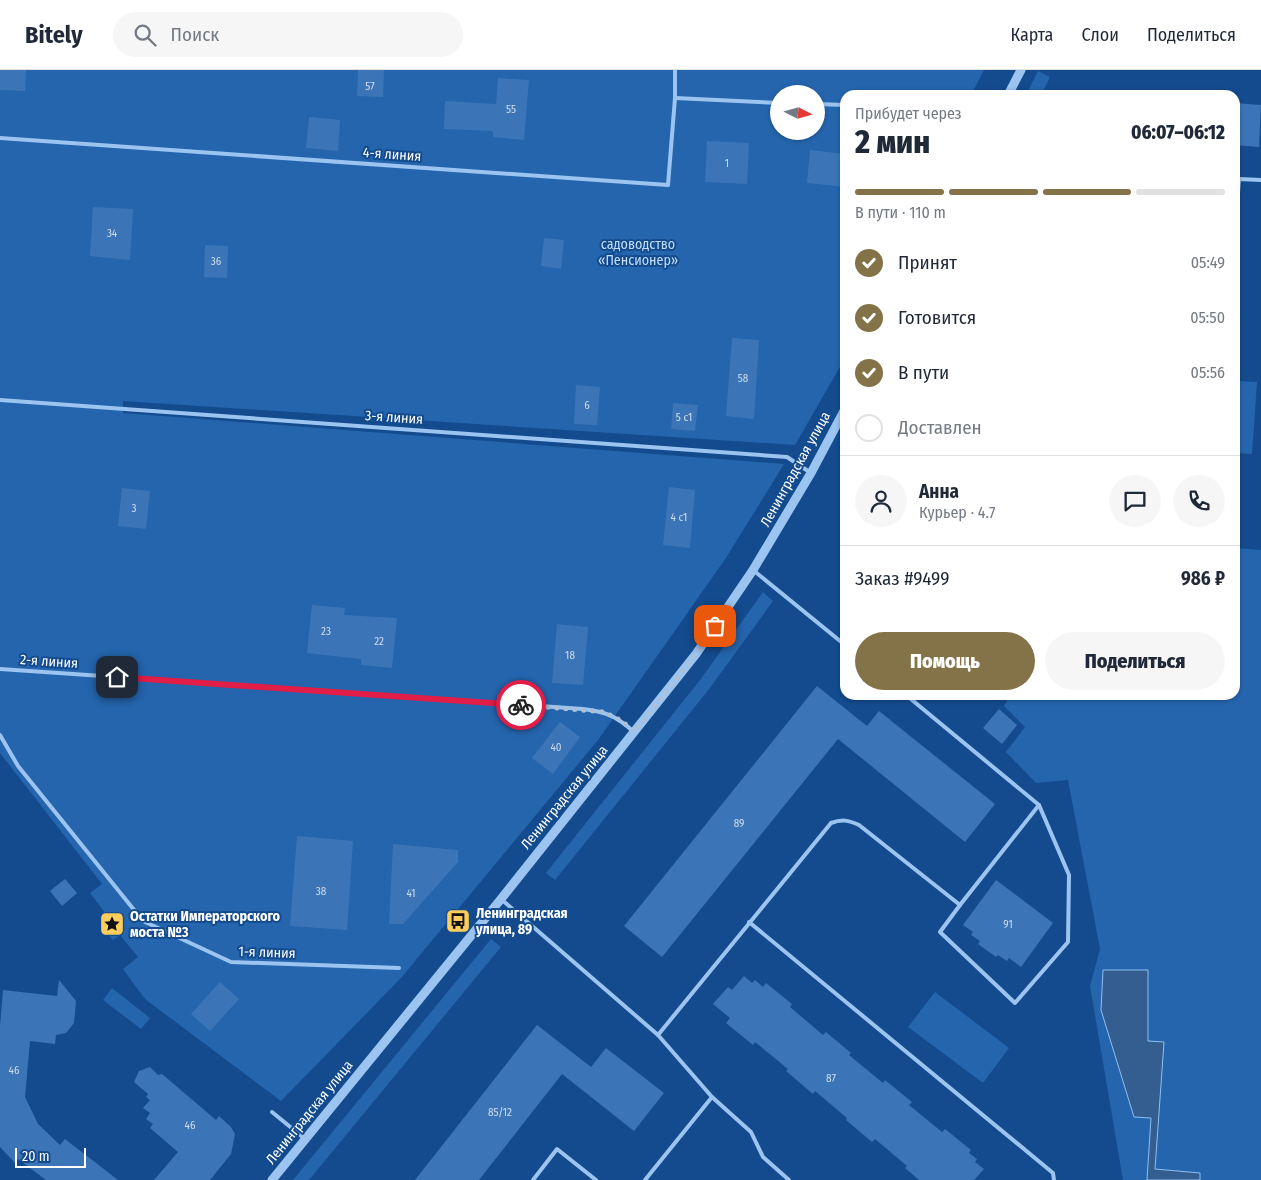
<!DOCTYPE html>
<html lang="ru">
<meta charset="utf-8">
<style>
body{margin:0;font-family:"Fira Sans Condensed",sans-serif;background:#f6f6f7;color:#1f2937;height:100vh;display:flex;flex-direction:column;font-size:19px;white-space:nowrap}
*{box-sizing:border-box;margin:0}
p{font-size:16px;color:#747a83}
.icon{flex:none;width:28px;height:28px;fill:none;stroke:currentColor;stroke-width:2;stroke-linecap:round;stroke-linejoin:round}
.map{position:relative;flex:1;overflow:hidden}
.panel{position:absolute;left:840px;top:20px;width:400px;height:610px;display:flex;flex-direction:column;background:#fff;border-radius:15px;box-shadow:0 1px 4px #0004}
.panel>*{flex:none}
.needle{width:32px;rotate:96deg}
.controls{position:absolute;left:770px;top:15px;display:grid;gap:10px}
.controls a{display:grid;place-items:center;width:55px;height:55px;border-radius:50%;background:#fff;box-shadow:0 1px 4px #0004;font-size:25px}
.scale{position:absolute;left:15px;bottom:12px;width:71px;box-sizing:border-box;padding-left:5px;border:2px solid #fff;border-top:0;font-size:14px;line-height:18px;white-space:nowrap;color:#fff;-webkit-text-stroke:4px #134b8e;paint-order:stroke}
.pin{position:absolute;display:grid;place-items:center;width:42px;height:42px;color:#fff;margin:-21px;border-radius:10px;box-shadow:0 2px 8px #0006}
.courier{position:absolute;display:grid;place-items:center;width:50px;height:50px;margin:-25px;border:4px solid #e11d48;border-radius:50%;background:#fff;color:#222;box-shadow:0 1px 6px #0007}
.headline em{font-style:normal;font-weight:800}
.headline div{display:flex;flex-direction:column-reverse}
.headline{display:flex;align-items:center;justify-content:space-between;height:85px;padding:0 15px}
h1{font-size:32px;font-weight:800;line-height:38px}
.bar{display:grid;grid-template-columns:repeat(4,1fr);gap:8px 5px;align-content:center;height:60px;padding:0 15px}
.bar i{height:6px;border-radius:4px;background:#e0e1e3}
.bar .on{background:#847348}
.bar p{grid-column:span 4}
.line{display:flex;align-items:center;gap:12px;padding:0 15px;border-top:1px solid #e0e1e3}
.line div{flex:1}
.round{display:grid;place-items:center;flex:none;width:52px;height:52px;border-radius:26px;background:#f6f6f7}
ol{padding:0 15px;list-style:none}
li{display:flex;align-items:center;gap:15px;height:55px}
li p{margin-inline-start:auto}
li .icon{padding:5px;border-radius:50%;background:#847348;color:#fff;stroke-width:4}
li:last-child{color:#747a83}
li i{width:28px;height:28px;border:2px solid #e0e1e3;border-radius:50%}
.primary-button{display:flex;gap:10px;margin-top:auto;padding:10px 15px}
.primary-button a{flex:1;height:58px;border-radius:30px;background:#847348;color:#fff;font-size:20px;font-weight:800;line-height:58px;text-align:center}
.primary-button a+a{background:#f6f6f7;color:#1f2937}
header{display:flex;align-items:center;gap:30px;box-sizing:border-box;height:70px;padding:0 25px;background:#fff;border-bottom:1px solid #e0e1e3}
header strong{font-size:24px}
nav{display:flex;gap:28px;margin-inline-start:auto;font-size:18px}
.search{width:350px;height:45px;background:#f6f6f7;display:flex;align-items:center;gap:12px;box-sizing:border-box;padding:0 18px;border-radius:28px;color:#747a83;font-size:19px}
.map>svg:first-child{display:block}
.green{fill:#2465ad;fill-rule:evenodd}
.water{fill:#345e8f;stroke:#8ebff4}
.building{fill:#3b75b7}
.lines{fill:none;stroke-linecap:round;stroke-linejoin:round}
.service{stroke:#9cc4f1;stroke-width:4}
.tertiary{stroke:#9cc4f1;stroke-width:9}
.done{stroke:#acc0d7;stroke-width:5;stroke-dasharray:0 9}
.route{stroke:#e11d48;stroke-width:6}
.labels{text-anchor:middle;stroke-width:4;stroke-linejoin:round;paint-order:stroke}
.number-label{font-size:11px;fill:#cedced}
.street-label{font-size:14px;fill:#fff;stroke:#134b8e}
.park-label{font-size:14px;fill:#c3defc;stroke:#134b8e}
.poi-label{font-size:14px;font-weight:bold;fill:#fff;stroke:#134b8e;text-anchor:start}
</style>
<header>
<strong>Bitely</strong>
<div class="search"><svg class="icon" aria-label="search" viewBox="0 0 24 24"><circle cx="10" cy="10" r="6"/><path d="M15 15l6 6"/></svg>Поиск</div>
<nav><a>Карта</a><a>Слои</a><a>Поделиться</a></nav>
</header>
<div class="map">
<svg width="1261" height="1110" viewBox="0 0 1261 1110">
<rect width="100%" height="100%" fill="#134b8e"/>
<!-- green -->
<g class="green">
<path d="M0 0H984L971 25H845V288L795 375 123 331V343L784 394 726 488 598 670 401 908 281 1031 145 929 123 899 138 887 120 865 113 870 100 854 109 848 90 823 102 814 0 683ZM779 24H816V61H779Z"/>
<path d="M1038 1 1050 7 1041 25H1026Z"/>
<path d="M1235 311 1257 312 1252 384 1235 383Z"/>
<path d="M1235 478 1261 480V1110H1123L1090 916 1100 879 1068 710 1036 713 1006 682 1025 657 1004 636 1010 625H1235Z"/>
<path d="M763 522 773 531 710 618 555 810 546 803 700 610Z"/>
<path d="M491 869 501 877 309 1110H293Z"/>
<path d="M112 918 150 948 141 959 103 930Z"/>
<path d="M935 922 1009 978 983 1013 908 957Z"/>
</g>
<!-- water -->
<path class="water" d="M1103 900H1148V971L1164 972 1155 1099 1200 1103V1110H1147L1151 1048 1134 1047 1101 940Z"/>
<!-- building -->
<g class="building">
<path d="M0 0H26L25 21 0 20Z"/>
<path d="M358 0H384L383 27 357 26Z"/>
<path d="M498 8 529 10 524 70 493 67V61L444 59 445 31 496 34Z"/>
<path d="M1235 33 1261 35 1259 77 1235 75Z"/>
<path d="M309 47 340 50 338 81 306 78Z"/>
<path d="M707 71 749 73 747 114 705 112Z"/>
<path d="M810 80 845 84V117L807 113Z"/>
<path d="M93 137 133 139 130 190 90 186Z"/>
<path d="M544 168 564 170 561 199 541 196Z"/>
<path d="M205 175 228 176 227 208 204 207Z"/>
<path d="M732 268 759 270 754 349 726 346Z"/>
<path d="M576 315 600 317 597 355 574 354Z"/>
<path d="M673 333 698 335 695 361 671 359Z"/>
<path d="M669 417 695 420 690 478 663 475Z"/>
<path d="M122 418 150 421 146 459 118 456Z"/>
<path d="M312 535 345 538 344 545 397 548 392 598 361 595V589L307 583Z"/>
<path d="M557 554 588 557 583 615 552 613Z"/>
<path d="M817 616 867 656 879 641 995 734 965 772 838 669 662 887 624 856Z"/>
<path d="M999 639 1017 655 1002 674 983 658Z"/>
<path d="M560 652 580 667 553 704 532 688Z"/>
<path d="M297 766 353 771 347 860 290 856Z"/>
<path d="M393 774 458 780V792L403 854H389Z"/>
<path d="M65 809 77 823 62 836 50 821Z"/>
<path d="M996 810 1053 853 1021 897 1009 888 1007 891 998 885 996 887 978 874 980 871 971 865 973 862 963 855Z"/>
<path d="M744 906 752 913 755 910 763 917 766 913 792 934 790 937 823 965 826 962 851 983 849 985 883 1013 885 1010 912 1032 909 1035 942 1062 945 1059 971 1080 969 1083 977 1089 975 1092 984 1099 974 1110H919L905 1098 907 1096 875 1069 872 1072 846 1050 847 1048 815 1021 813 1024 786 1001 788 999 755 972 753 975 726 953 730 948 713 934 728 917 732 920Z"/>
<path d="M59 910 76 931 74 953 66 963 56 965 55 974 30 971 25 1027 38 1054 60 1075 65 1069 118 1110H46L18 1089 15 1093 0 1077V956L3 920 57 926Z"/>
<path d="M220 912 239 929 210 961 191 944Z"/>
<path d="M537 955 591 997 606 978 664 1023 634 1061 562 1004 479 1110H415Z"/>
<path d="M150 997 158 1005 162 1004 216 1050 219 1046 231 1057 235 1064 231 1084 210 1110H154L178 1082 150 1058 153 1054 146 1049 150 1043 143 1038 150 1030 146 1027 148 1024 134 1012 139 1001Z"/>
</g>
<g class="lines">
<!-- service -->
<g class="service">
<path d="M675 28 779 33"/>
<path d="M816 34 845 35"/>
<path d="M0 68 668 115 675 28V0"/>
<path d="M1235 141 1237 137 1239 109 1261 110"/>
<path d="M0 330 787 387 811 403"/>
<path d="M753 500 845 575"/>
<path d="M0 599 583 639C607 642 616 646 634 662"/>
<path d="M0 665 18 696 143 851 231 892 399 898"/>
<path d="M501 829 658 965 712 1027 645 1110"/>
<path d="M960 835 1039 735"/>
<path d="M749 852 1053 1103 1054 1110"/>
<path d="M658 965 831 753C842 749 848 750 859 755L960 835 940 862 1015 933 1068 872 1069 805 1039 735 906 625"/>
<path d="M712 1027 751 1062 763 1087 789 1110"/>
<path d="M272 1042 305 1069"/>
<path d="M533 1110 557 1079 596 1110"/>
</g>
<!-- tertiary -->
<g class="tertiary">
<path d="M1008 25 1021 0"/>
<path d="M272 1110 501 829 696 584 753 500 811 403 845 339"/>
</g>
</g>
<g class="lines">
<!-- done -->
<path class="done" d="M521 635 604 642 622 651 634 662 696 584 715 556"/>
<!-- route -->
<path class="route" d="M117 607 521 635"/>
</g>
<!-- icons -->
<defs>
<symbol id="bus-square" viewBox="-11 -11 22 22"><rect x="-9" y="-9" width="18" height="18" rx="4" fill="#ffcd5c" stroke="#134b8e"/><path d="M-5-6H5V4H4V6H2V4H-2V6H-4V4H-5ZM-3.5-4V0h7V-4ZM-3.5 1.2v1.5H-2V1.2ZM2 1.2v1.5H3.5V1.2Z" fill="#111"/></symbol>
<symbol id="sight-square" viewBox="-11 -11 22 22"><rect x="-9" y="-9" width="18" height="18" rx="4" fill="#ffcd5c" stroke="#134b8e"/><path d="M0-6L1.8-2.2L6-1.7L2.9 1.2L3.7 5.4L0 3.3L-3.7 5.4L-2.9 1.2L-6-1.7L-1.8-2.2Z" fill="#111"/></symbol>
</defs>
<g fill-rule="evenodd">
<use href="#bus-square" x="444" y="837" width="28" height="28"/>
<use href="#sight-square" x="98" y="840" width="28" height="28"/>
</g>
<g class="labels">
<!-- number labels -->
<g class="number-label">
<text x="370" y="20">57</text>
<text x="511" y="43">55</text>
<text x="727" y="97">1</text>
<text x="112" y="167">34</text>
<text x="216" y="195">36</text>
<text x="743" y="312">58</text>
<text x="587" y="339">6</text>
<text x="684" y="351">5 с1</text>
<text x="134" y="442">3</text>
<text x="679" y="451">4 с1</text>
<text x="326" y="565">23</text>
<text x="379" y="575">22</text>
<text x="570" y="589">18</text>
<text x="556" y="681">40</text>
<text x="739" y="757">89</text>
<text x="321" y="825">38</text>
<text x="411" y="827">41</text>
<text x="1008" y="858">91</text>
<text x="14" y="1004">46</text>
<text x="831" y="1012">87</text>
<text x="500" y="1046">85/12</text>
<text x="190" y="1059">46</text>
</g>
<!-- street labels -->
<g class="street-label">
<text transform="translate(392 84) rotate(4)" y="5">4-я линия</text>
<text transform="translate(394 347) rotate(4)" y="5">3-я линия</text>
<text transform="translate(795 399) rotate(-61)" y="5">Ленинградская улица</text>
<text transform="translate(49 591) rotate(4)" y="5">2-я линия</text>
<text transform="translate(564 727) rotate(-51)" y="5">Ленинградская улица</text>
<text transform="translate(267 882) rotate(2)" y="5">1-я линия</text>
<text transform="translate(309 1042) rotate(-51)" y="5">Ленинградская улица</text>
</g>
<!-- park labels -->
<g class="park-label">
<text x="638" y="179">садоводство<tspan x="638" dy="16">«Пенсионер»</tspan></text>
</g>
<!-- poi labels -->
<g class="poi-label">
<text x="476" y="848">Ленинградская<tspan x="476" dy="16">улица, 89</tspan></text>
<text x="130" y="851">Остатки Императорского<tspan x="130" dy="16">моста №3</tspan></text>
</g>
</g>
</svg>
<div class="controls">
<a><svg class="needle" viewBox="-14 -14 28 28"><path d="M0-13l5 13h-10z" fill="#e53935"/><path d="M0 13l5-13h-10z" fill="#747a83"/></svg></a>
</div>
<div class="scale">20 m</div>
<div class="pin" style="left:715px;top:556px;background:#ea580c"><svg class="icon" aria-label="bag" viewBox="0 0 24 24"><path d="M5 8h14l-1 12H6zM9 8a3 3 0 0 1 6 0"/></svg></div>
<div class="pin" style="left:117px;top:607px;background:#1f2937"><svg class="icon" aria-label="home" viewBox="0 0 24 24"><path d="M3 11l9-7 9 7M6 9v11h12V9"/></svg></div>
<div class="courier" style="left:521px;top:635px"><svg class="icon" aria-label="bike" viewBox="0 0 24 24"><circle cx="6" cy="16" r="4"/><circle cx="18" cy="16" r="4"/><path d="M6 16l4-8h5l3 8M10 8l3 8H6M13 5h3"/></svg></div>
<section class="panel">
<div class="headline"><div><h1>2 мин</h1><p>Прибудет через</p></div><em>06:07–06:12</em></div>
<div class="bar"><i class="on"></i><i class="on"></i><i class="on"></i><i></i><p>В пути · 110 m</p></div>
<ol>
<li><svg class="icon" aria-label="check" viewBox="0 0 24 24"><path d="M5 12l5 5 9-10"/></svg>Принят<p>05:49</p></li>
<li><svg class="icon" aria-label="check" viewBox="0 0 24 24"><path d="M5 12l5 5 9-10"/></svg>Готовится<p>05:50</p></li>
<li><svg class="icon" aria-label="check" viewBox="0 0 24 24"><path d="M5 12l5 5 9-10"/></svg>В пути<p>05:56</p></li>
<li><i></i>Доставлен</li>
</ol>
<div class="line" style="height:90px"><a class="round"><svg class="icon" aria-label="person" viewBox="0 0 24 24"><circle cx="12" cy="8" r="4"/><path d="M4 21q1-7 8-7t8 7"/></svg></a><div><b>Анна</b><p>Курьер · 4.7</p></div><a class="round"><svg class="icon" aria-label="chat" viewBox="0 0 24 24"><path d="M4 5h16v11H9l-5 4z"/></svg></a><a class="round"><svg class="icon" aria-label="phone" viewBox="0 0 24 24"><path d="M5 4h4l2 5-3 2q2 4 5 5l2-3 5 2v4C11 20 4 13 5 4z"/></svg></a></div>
<div class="line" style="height:65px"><div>Заказ #9499</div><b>986 ₽</b></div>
<div class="primary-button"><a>Помощь</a><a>Поделиться</a></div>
</section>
</div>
